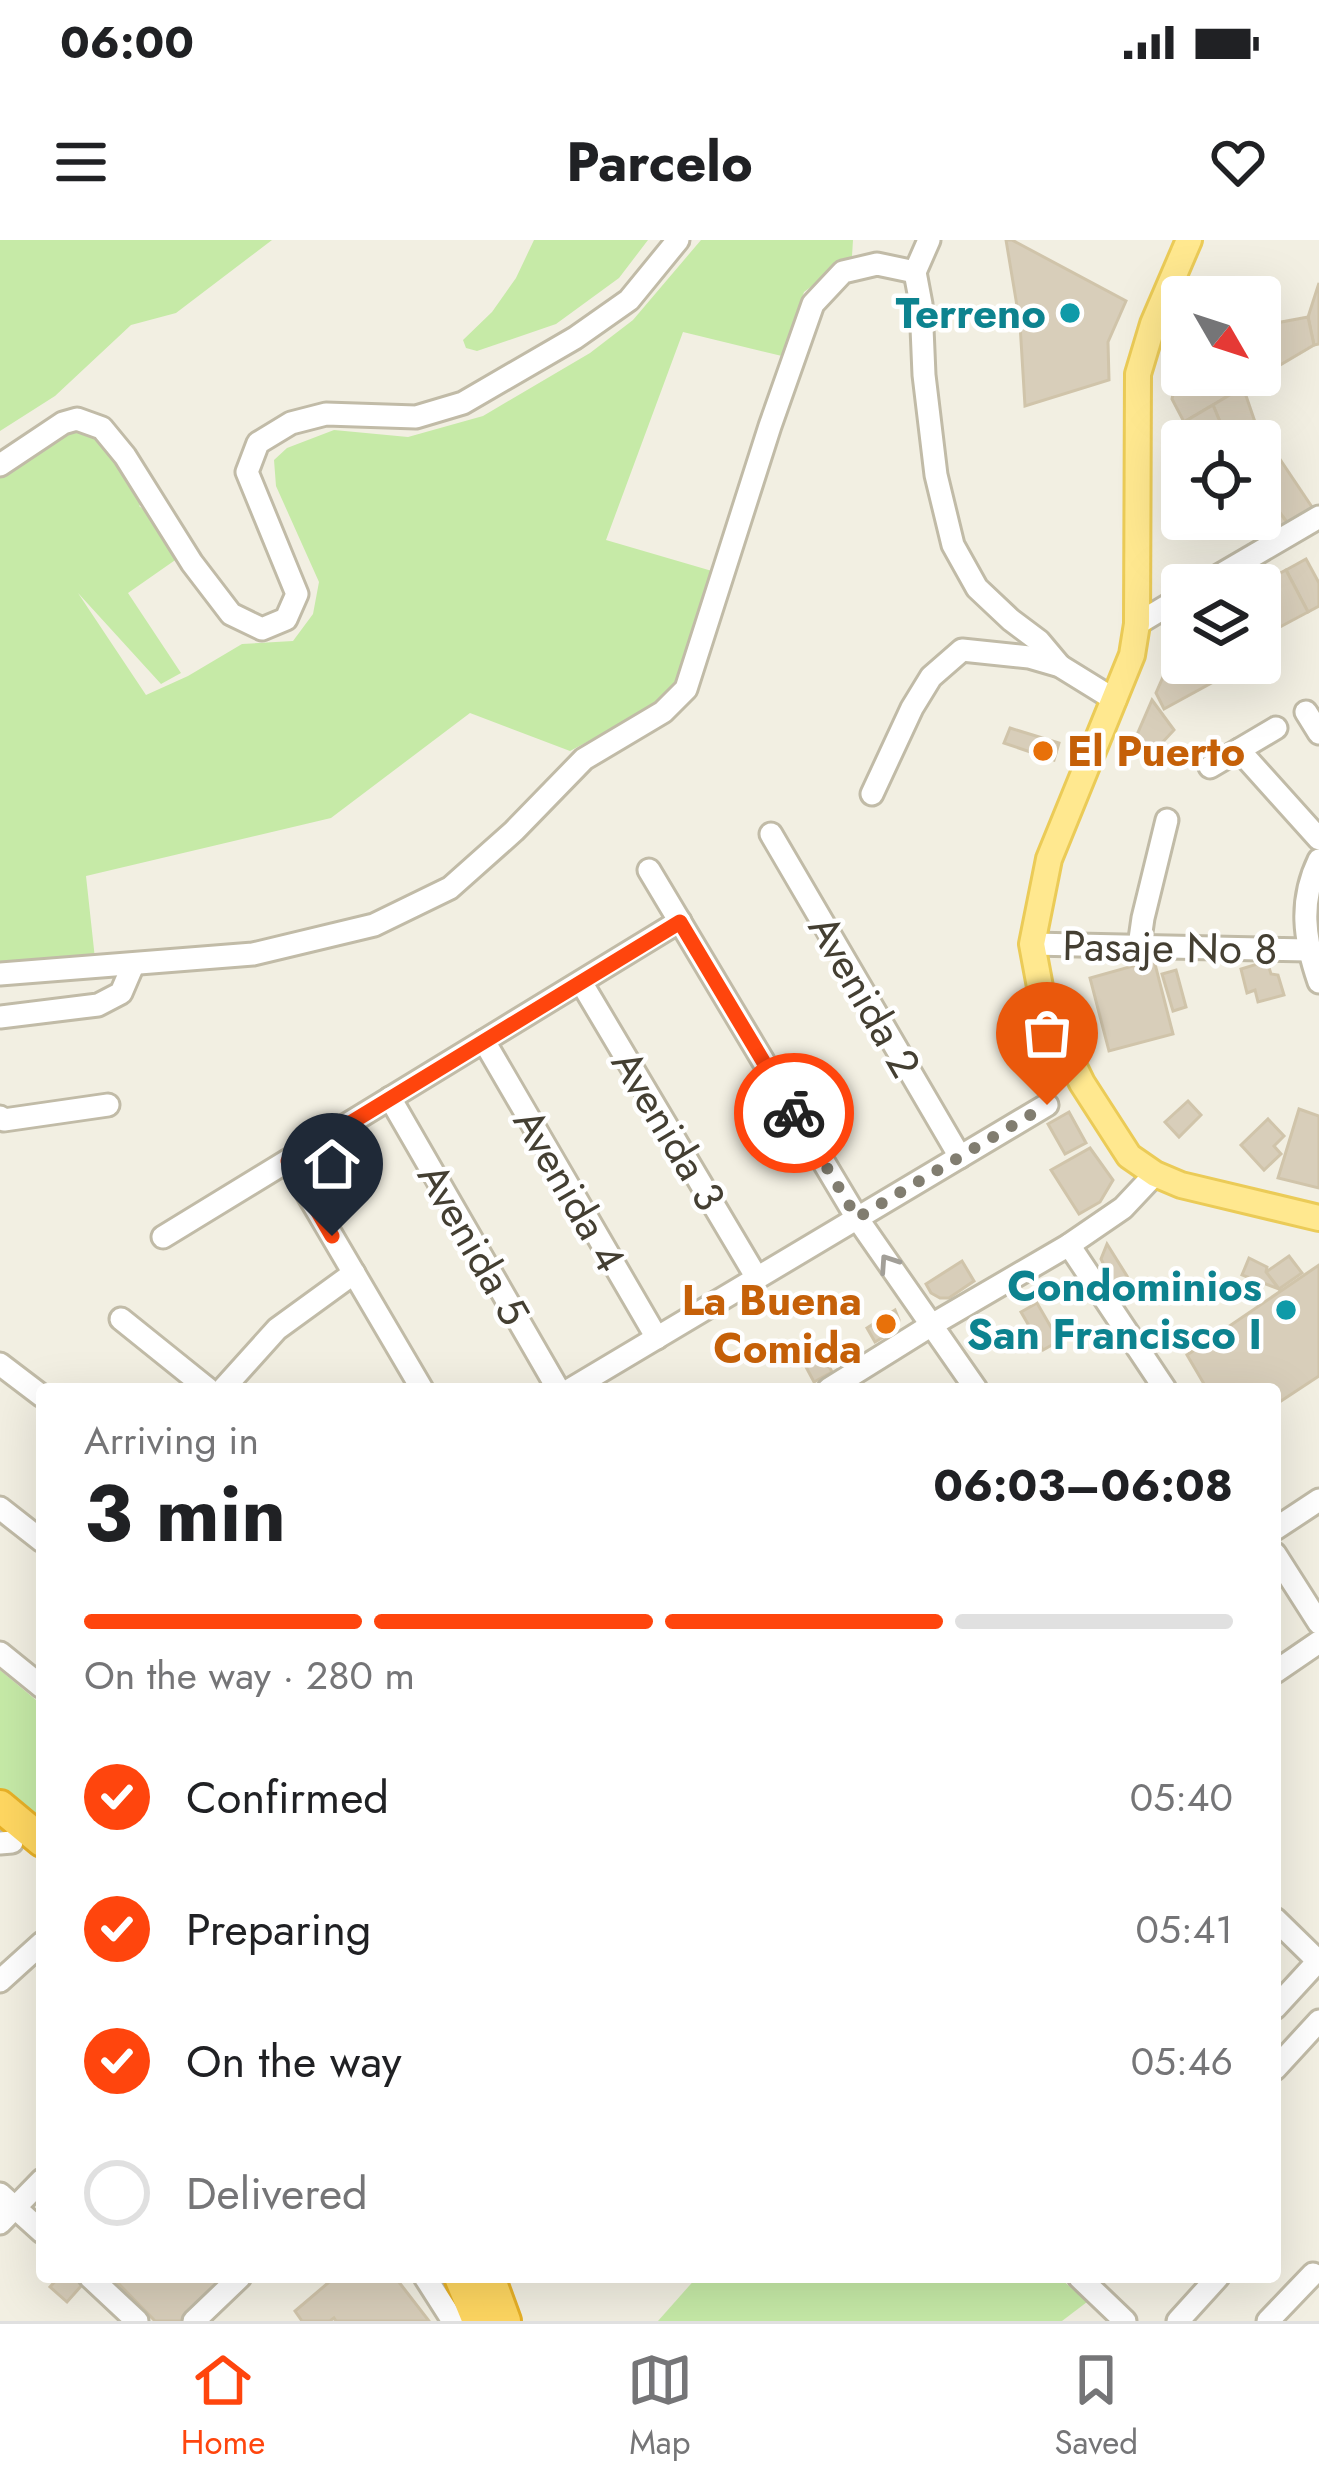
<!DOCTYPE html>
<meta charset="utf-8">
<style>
body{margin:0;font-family:Jost,sans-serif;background:#f6f6f6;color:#202124;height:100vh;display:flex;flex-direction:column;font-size:45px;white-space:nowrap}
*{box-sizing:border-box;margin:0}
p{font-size:39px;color:#757577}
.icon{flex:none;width:66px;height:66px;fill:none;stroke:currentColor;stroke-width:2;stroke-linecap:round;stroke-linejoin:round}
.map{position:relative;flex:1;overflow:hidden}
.drawer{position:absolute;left:36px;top:1143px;width:1245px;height:900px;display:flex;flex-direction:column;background:#fff;border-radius:12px;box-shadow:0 12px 48px #0002}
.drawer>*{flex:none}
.needle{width:78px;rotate:129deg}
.tools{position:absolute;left:1161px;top:36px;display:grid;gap:24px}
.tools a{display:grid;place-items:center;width:120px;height:120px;border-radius:12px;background:#fff;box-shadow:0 12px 48px #0002;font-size:60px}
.pin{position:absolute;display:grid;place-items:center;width:102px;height:102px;color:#fff;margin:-123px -51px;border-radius:50% 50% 50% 0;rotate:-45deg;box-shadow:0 0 12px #0007}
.pin .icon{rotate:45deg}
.courier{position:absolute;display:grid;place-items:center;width:120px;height:120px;margin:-60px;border:9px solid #ff450d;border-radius:50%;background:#fff;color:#222;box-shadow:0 3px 15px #0007}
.overview em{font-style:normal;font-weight:700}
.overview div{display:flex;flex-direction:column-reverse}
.overview{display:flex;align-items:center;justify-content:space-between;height:204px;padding:0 48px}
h1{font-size:78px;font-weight:700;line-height:90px}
.bar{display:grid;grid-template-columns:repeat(4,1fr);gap:18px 12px;align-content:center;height:144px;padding:0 48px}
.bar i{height:15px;border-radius:9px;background:#e0e0e0}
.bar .active{background:#ff450d}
.bar p{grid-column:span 4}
ol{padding:0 48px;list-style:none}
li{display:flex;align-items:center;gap:36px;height:132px}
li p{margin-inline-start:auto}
li .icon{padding:12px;border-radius:50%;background:#ff450d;color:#fff;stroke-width:4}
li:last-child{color:#757577}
li i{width:66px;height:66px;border:6px solid #e0e0e0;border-radius:50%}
.status{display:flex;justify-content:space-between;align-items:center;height:84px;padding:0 60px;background:#fff;direction:ltr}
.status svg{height:33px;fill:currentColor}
header{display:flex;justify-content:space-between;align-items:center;height:156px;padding:0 48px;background:#fff;font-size:54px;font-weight:700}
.tab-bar{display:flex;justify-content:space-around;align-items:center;height:168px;border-top:3px solid #e0e0e0;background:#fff;font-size:33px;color:#757577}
.tab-bar a{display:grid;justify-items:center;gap:6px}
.tab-bar .active{color:#ff450d}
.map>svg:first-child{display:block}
.green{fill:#c6eaa7}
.building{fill:#d8ceba;stroke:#d0c4aa;stroke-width:3}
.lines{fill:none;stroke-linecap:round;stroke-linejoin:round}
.minor-casing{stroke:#c1bba7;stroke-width:27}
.major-casing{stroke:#ebcb57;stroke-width:30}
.highway-casing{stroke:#e8b127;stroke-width:36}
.minor{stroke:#fff;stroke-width:21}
.major{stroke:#ffe88f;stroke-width:24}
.highway{stroke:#ffd761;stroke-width:30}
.oneway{stroke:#a29f98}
.done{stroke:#817d70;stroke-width:12;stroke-dasharray:0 21.6}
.route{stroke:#ff450d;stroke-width:15}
.culture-dot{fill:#0f9aa8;stroke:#fff;stroke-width:4.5}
.food-dot{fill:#e8710a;stroke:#fff;stroke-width:4.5}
.labels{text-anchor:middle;stroke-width:9;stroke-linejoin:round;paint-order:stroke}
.culture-label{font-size:42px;font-weight:bold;fill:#0d838f;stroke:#fff;text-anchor:end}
.food-label{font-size:42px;font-weight:bold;fill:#c56008;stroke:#fff;text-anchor:start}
.street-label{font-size:42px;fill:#443f32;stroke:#fff}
</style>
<div class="status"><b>06:00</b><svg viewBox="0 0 49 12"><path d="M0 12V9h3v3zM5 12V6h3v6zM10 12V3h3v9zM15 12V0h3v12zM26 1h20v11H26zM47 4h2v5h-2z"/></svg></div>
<header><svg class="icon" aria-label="menu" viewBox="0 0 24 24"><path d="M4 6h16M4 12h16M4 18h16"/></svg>Parcelo<svg class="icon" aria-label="heart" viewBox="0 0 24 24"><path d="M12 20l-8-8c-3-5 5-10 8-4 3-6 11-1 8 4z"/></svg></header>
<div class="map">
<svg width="1319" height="2081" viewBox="0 0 1319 2081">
<rect width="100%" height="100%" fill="#f2efe2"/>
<!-- green -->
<g class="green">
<path d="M0 0H272L176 73 131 85 55 156 0 191Z"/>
<path d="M534 0H648L619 38 556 84 477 111 466 108 463 100 492 72 516 38Z"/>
<path d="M701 0H853L852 16 804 52 782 116 683 92 606 300 712 331 684 444 655 466 570 511 470 473 331 578 86 636 96 728 0 734V232L71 186 98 192 146 259 139 266 161 283 181 316 128 353 181 433 161 444 78 353 146 455 188 436 242 404 293 401 313 374 319 342 276 246 274 220 287 208 334 190 408 197 483 176 590 113 633 80Z"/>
<path d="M0 1430 42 1465V1585L0 1551Z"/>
<path d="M697 2037H1059L1087 2062 1062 2081H658Z"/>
</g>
<!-- building -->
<g class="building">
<path d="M1006 0H1012L1126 61 1108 102 1109 140 1025 166 1020 84Z"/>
<path d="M1319 43V104L1314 105 1308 77Z"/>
<path d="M1308 77 1314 105 1184 182 1172 159 1182 109V135H1260V86Z"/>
<path d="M1243 147 1255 182 1314 270 1289 285 1260 246V201H1228L1213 165Z"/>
<path d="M1213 165 1228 201H1196L1184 182Z"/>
<path d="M1260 246 1289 285 1258 305 1243 279H1260Z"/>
<path d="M1306 319 1319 343V366L1308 372 1286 330Z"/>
<path d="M1286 330 1308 372 1278 388 1260 356 1258 345Z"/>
<path d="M1182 404V423H1200L1215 441 1164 469 1156 453 1173 414Z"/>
<path d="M1152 460 1174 490 1147 519 1133 504Z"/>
<path d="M1010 488 1059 503 1054 520 1004 503Z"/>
<path d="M1154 720 1173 794 1109 811 1090 738Z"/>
<path d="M1267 721 1271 734 1278 735 1284 755 1258 762 1255 750 1247 753 1241 729Z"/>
<path d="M1176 730 1186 767 1173 771 1162 734Z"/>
<path d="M1188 861 1201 875 1179 897 1165 882Z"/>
<path d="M1299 869 1319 876V948L1278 938Z"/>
<path d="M1069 872 1086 903 1065 914 1048 884Z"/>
<path d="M1268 879 1284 896 1274 906 1281 914 1264 930 1241 905Z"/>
<path d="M1090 908 1113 940 1100 962 1079 974 1051 930Z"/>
<path d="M1107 1004 1127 1036 1113 1044 1101 1019Z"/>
<path d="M1289 1016 1302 1033 1279 1049 1266 1032Z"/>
<path d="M1249 1018 1267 1027 1266 1032 1279 1049 1242 1035Z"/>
<path d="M962 1021 974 1041 949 1058H940L931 1053 926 1044Z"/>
<path d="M1319 1025V1136L1275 1165V1149H1207L1187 1115Z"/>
<path d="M1037 1063 1059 1101 1043 1110 1021 1072Z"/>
<path d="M895 1070 899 1080 897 1089 875 1102 867 1088Z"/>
<path d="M823 1115 832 1132 814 1142 805 1125Z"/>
<path d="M59 2037H73L82 2045 67 2062 50 2047Z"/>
<path d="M112 2037H228L185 2081H155Z"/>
<path d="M335 2037H395L429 2081H336L334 2078 330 2081H302L295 2071Z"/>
</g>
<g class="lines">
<defs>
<g id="minor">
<path d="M929 0 915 32 921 64 924 135 936 235 953 305 977 348 1011 380 1039 401 1060 426"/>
<path d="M0 225 63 183 77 179 102 188 125 216 192 323 231 374 262 389 286 379 297 354 247 232 258 203 291 183 326 174 416 177 463 163 575 98 629 60 678 0"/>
<path d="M1203 345 1319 277"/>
<path d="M1137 384 1182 357"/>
<path d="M1306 472 1319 493"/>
<path d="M1239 510 1319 599"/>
<path d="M1210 527 1276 488"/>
<path d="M872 554 912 468 931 437 962 410 1029 417 1060 426 1115 460"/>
<path d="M771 594 960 917"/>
<path d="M1319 620C1299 661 1304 699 1319 742"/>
<path d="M649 630 857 978 976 1149"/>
<path d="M1032 704 1308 710"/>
<path d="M1139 706 1143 678 1167 580"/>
<path d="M0 734 253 714 374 685 450 648 514 591 584 519 663 472 686 449 770 186 813 64 843 32 877 24 915 32"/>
<path d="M581 742 757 1038"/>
<path d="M0 777 98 765 121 753 133 725"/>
<path d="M484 801 657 1098"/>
<path d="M390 858 558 1149"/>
<path d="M0 877 4 880 108 865"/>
<path d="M288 921 422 1149"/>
<path d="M163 997 680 681"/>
<path d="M1069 1005 1165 1149"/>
<path d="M121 1079 208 1149"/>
<path d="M0 1124 42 1156"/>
<path d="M223 1149 277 1089 354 1033"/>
<path d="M571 1149 1047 865"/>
<path d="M829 1149 930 1086 1069 1005 1123 968 1155 934"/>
<path d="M0 1268 42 1301"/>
<path d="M1275 1289 1319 1260"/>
<path d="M1275 1314 1319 1383"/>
<path d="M0 1413 42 1447"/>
<path d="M1275 1432 1319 1402"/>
<path d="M0 1603 12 1602"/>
<path d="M1275 1679 1319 1722"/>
<path d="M0 1741 42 1703"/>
<path d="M1275 1768 1319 1720"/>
<path d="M1275 1829 1319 1781"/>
<path d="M0 1954 42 1992"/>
<path d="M0 1983 42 1940"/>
<path d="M90 2037 137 2081"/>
<path d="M425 2037 453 2081"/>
<path d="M1079 2037 1125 2081"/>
<path d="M194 2081 240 2037"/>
<path d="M1178 2081 1218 2037"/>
<path d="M1268 2081 1313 2034"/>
</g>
<path id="major" d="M1189 0 1153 84 1138 134 1137 384 1132 415 1049 619 1032 704 1043 763 1082 843 1129 916 1155 934 1181 945 1319 978"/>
<g id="highway">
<path d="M0 1566 42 1601"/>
<path d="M460 2037 478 2081"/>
<path d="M489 2037 505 2081"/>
</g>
</defs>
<!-- minor casing -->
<use href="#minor" class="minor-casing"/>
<!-- major casing -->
<use href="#major" class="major-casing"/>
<!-- highway casing -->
<use href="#highway" class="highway-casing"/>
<!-- minor -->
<use href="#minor" class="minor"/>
<!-- major -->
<use href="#major" class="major"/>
<!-- highway -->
<use href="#highway" class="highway"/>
</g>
<!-- one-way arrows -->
<defs><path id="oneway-chevron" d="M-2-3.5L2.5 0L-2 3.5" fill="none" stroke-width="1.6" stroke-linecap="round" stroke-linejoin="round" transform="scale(3)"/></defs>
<use class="oneway" href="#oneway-chevron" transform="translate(888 1023) rotate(-124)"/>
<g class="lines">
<!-- done -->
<path class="done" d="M794 873 857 978 1047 865"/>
<!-- route -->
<path class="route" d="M332 996 288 921 680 682 794 873"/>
</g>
<!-- markers -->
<g class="culture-dot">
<circle cx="1070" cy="73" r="12"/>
<circle cx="1286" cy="1070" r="12"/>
</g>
<g class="food-dot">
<circle cx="1043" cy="511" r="12"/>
<circle cx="886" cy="1084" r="12"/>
</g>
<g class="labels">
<!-- culture labels -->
<g class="culture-label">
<text x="1046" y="88">Terreno</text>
<text x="1262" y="1061">Condominios<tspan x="1262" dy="48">San Francisco I</tspan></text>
</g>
<!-- food labels -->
<g class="food-label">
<text x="1067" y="526">El Puerto</text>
<text x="862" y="1075" text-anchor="end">La Buena<tspan x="862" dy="48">Comida</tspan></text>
</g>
<!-- street labels -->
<g class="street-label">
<text transform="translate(1170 707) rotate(1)" y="15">Pasaje No 8</text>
<text transform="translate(865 756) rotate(60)" y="15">Avenida 2</text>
<text transform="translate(669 890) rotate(59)" y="15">Avenida 3</text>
<text transform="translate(570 950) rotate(60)" y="15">Avenida 4</text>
<text transform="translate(474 1004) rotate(60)" y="15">Avenida 5</text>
</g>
</g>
</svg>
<div class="tools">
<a><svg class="needle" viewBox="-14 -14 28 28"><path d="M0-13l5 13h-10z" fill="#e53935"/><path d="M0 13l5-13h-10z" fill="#757577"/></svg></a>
<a><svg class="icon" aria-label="locate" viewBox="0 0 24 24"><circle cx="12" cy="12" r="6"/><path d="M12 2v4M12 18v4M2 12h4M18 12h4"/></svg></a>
<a><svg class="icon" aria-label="layers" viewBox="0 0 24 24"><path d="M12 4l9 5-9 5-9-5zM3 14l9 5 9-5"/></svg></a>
</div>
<div class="pin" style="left:1047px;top:865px;background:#ea580c"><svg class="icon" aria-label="bag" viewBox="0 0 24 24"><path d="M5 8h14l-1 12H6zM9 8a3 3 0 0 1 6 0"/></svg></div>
<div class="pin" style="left:332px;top:996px;background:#1f2937"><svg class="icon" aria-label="home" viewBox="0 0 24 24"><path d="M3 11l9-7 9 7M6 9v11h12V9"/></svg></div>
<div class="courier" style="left:794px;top:873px"><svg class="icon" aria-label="bike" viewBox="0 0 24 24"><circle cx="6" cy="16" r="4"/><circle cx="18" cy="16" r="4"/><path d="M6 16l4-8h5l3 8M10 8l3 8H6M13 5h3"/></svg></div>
<section class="drawer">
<div class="overview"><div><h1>3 min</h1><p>Arriving in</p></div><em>06:03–06:08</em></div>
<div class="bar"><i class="active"></i><i class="active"></i><i class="active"></i><i></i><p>On the way · 280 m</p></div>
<ol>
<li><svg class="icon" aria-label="check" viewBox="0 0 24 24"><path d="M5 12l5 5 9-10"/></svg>Confirmed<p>05:40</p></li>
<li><svg class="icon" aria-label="check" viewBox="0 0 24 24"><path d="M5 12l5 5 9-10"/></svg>Preparing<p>05:41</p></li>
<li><svg class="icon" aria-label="check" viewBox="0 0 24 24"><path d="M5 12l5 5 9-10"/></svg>On the way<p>05:46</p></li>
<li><i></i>Delivered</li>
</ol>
</section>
</div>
<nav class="tab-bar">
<a class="active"><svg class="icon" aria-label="home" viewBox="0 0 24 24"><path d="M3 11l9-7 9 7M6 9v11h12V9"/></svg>Home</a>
<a><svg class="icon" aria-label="map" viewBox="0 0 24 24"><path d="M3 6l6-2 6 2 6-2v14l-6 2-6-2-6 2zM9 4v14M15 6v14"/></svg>Map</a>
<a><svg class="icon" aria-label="saved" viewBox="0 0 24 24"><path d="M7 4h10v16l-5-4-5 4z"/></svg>Saved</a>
</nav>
